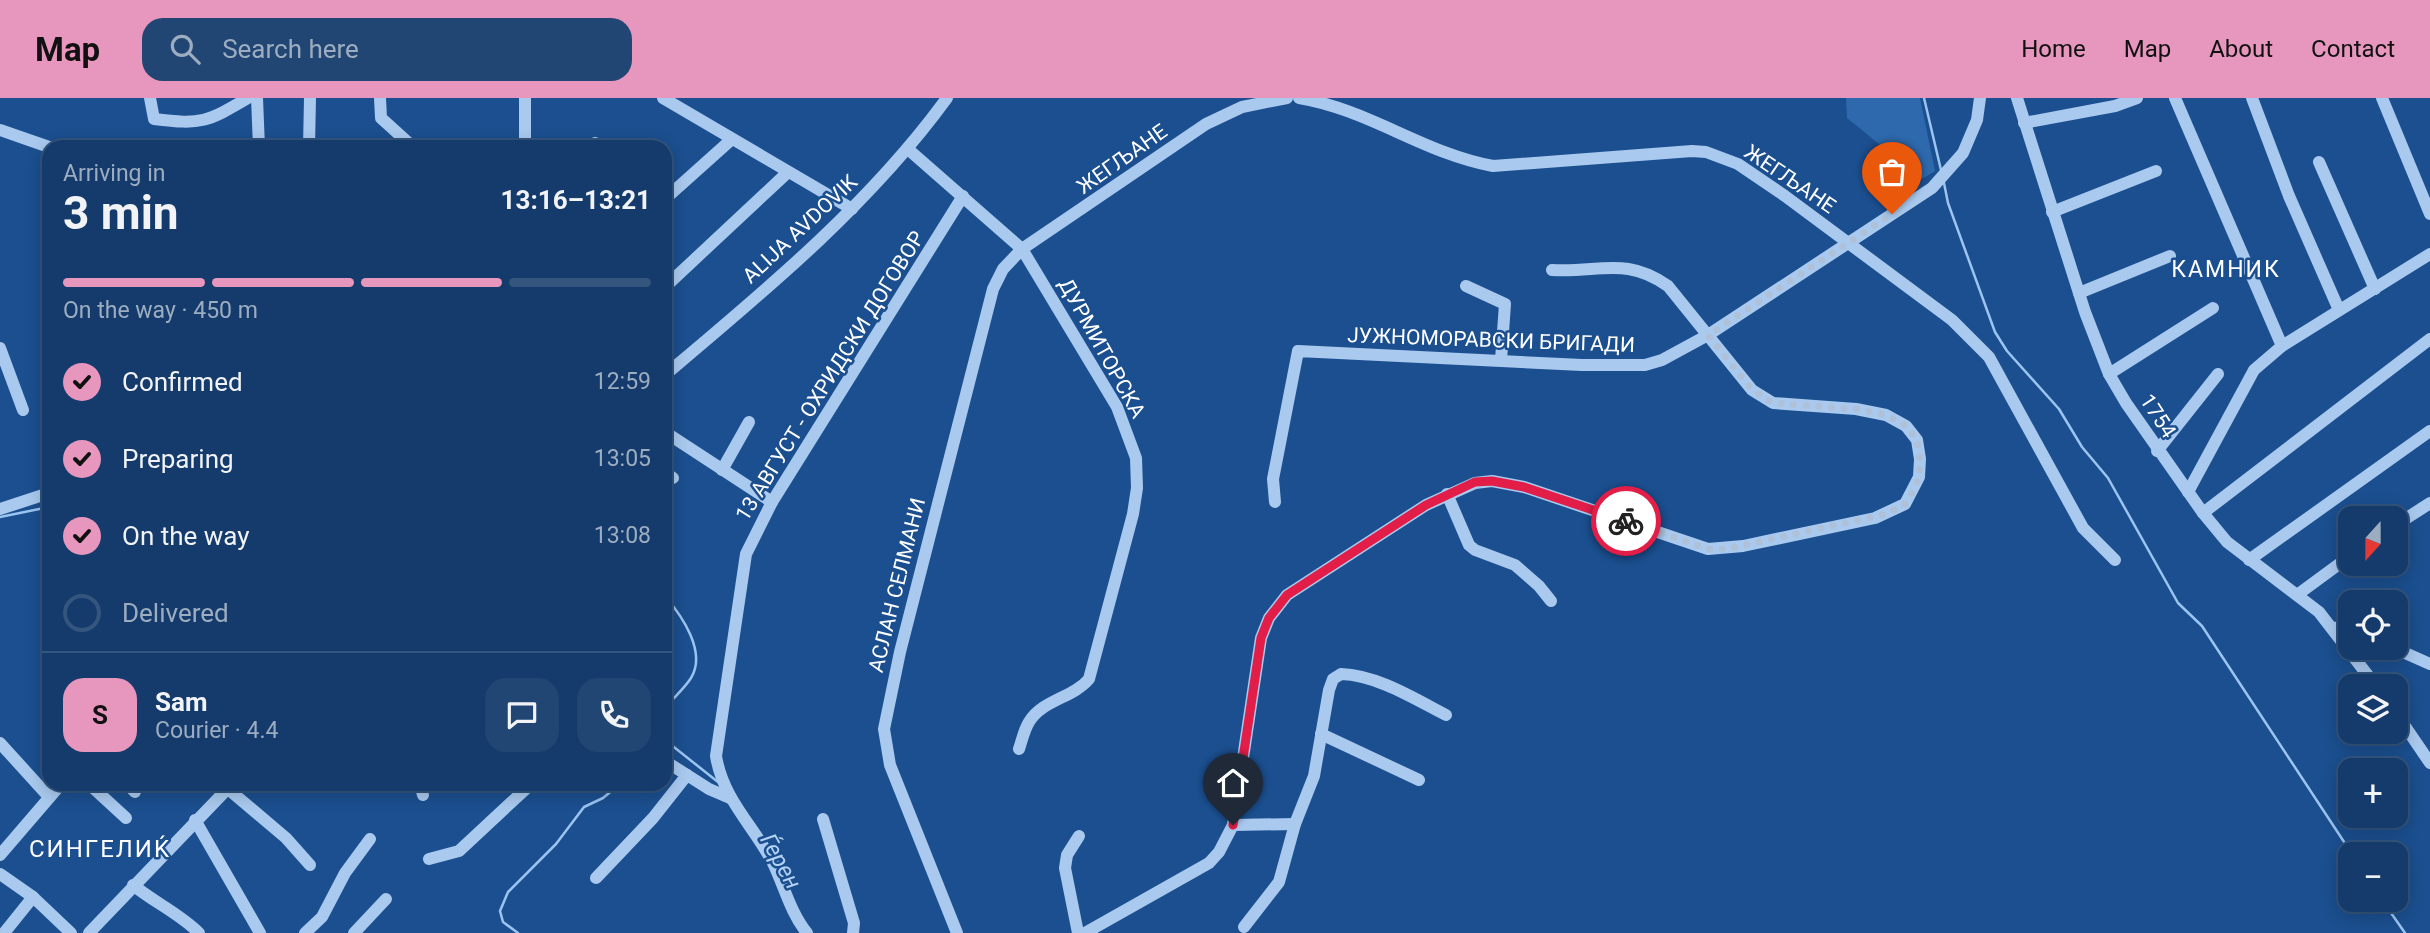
<!DOCTYPE html>
<meta charset="utf-8">
<style>
body{margin:0;font-family:Roboto,sans-serif;background:#214673;color:#f1f3f6;height:100vh;display:flex;flex-direction:column;font-size:26px;white-space:nowrap}
*{box-sizing:border-box;margin:0}
p{font-size:23px;color:#9dadc1}
.icon{flex:none;width:38px;height:38px;fill:none;stroke:currentColor;stroke-width:2;stroke-linecap:round;stroke-linejoin:round}
.map{position:relative;flex:1;overflow:hidden}
.side{position:absolute;left:42px;top:42px;width:630px;height:651px;display:flex;flex-direction:column;background:#143b6b;border-radius:21px;box-shadow:0 4px 18px #0003,0 0 0 2px #33557e}
.side>*{flex:none}
.needle{width:46px;rotate:201deg}
.controls{position:absolute;left:2338px;top:408px;display:grid;gap:14px}
.controls a{display:grid;place-items:center;width:70px;height:70px;border-radius:14px;background:#143b6b;box-shadow:0 4px 18px #0003,0 0 0 2px #33557e;font-size:35px}
.pin{position:absolute;display:grid;place-items:center;width:60px;height:60px;color:#fff;margin:-72px -30px;border-radius:50% 50% 50% 0;rotate:-45deg;box-shadow:0 0 7px #0007}
.pin .icon{rotate:45deg}
.courier{position:absolute;display:grid;place-items:center;width:70px;height:70px;margin:-35px;border:5px solid #e11d48;border-radius:50%;background:#fff;color:#222;box-shadow:0 2px 9px #0007}
.head em{font-style:normal;font-weight:700}
.head div{display:flex;flex-direction:column-reverse}
.head{display:flex;align-items:center;justify-content:space-between;height:119px;padding:0 21px}
h1{font-size:46px;font-weight:700;line-height:52px}
.bar{display:grid;grid-template-columns:repeat(4,1fr);gap:10px 7px;align-content:center;height:84px;padding:0 21px}
.bar i{height:9px;border-radius:5px;background:#33557e}
.bar .on{background:#e797bd}
.bar p{grid-column:span 4}
.line{display:flex;align-items:center;gap:18px;padding:0 21px;border-top:2px solid #33557e}
.line div{flex:1}
.round{display:grid;place-items:center;flex:none;width:74px;height:74px;border-radius:21px;background:#214673}
ol{padding:0 21px;list-style:none}
li{display:flex;align-items:center;gap:21px;height:77px}
li p{margin-inline-start:auto}
li .icon{padding:7px;border-radius:50%;background:#e797bd;color:#111;stroke-width:4}
li:last-child{color:#9dadc1}
li i{width:38px;height:38px;border:4px solid #33557e;border-radius:50%}
header{display:flex;align-items:center;gap:42px;box-sizing:border-box;height:98px;padding:0 35px;background:#e797bd;color:#111}
header strong{font-size:33px}
nav{display:flex;gap:38px;margin-inline-start:auto;font-size:24px}
.search{width:490px;height:63px;background:#214673;display:flex;align-items:center;gap:18px;box-sizing:border-box;padding:0 24px;border-radius:21px;color:#9dadc1;font-size:26px}
.map>svg:first-child{display:block}
.green{fill:#2e69ad}
.lines{fill:none;stroke-linecap:round;stroke-linejoin:round}
.stream{stroke:#9cc4f0;stroke-width:2.5}
.minor{stroke:#a9c9ee;stroke-width:12}
.done{stroke:#afc1d8;stroke-width:7;stroke-dasharray:0 12.6}
.route{stroke:#e11d48;stroke-width:9}
.labels{text-anchor:middle;stroke-width:5;stroke-linejoin:round;paint-order:stroke}
.street-label{font-size:21px;fill:#fff;stroke:#1b4f8f}
.neighbourhood-label{font-size:23px;letter-spacing:2px;fill:#fff;stroke:#1b4f8f}
.water-label{font-size:23px;font-style:italic;fill:#b5d3f5;stroke:#1b4f8f}
.quarter-label{font-size:24px;letter-spacing:2px;fill:#fff;stroke:#1b4f8f}
</style>
<header>
<strong>Map</strong>
<div class="search"><svg class="icon" aria-label="search" viewBox="0 0 24 24"><circle cx="10" cy="10" r="6"/><path d="M15 15l6 6"/></svg>Search here</div>
<nav><a>Home</a><a>Map</a><a>About</a><a>Contact</a></nav>
</header>
<div class="map">
<svg width="2430" height="835" viewBox="0 0 2430 835">
<rect width="100%" height="100%" fill="#1b4f8f"/>
<!-- green -->
<path class="green" d="M1846 0H1920L1935 73 1922 81 1847 20Z"/>
<g class="lines">
<!-- stream -->
<g class="stream">
<path d="M1924 0 1941 72"/>
<path d="M1944 85 1948 105 1995 234 2007 253 2059 311 2082 349 2108 380 2178 505 2202 528 2352 756"/>
<path d="M0 419 49 409"/>
<path d="M665 498C682 518 707 554 691 580 684 591 673 600 665 610"/>
<path d="M665 642 718 684"/>
<path d="M2382 802 2405 835"/>
<path d="M518 835 503 824 500 813 508 794 556 746 584 709 603 700 620 686"/>
</g>
<!-- minor -->
<g class="minor">
<path d="M150 0 154 21C202 27 207 24 248 0"/>
<path d="M257 0 259 49"/>
<path d="M380 0 381 20 413 49"/>
<path d="M525 0V49"/>
<path d="M663 0 852 111"/>
<path d="M1299 0C1368 11 1425 56 1493 68L1692 53 1706 54 1738 66 1785 98 1952 222 1989 259 2083 430 2115 462"/>
<path d="M2017 0 2085 214 2109 276 2126 305 2203 415 2227 444 2319 514 2376 588"/>
<path d="M2175 0 2282 248"/>
<path d="M2252 0 2289 98 2339 212"/>
<path d="M2382 0 2430 116"/>
<path d="M2024 25 2115 8 2137 0"/>
<path d="M0 32 49 49"/>
<path d="M595 45 600 49"/>
<path d="M309 49 310 0"/>
<path d="M909 52 1022 151 1117 309 1136 360 1137 390 1133 416 1089 581C1073 600 1042 602 1029 624 1024 632 1022 642 1019 651"/>
<path d="M2319 64 2375 191"/>
<path d="M665 101 732 41"/>
<path d="M2052 114 2156 73"/>
<path d="M1466 188 1505 206 1501 262"/>
<path d="M665 189 787 75"/>
<path d="M2079 195 2170 158"/>
<path d="M47 198 49 204"/>
<path d="M0 250 23 312"/>
<path d="M2109 276 2213 210"/>
<path d="M665 277C766 192 869 107 947 0"/>
<path d="M665 334 772 404"/>
<path d="M2157 353 2218 276"/>
<path d="M722 372 749 324"/>
<path d="M665 374 673 380"/>
<path d="M2188 394 2254 272 2282 248 2430 156"/>
<path d="M1447 396 1469 447 1475 452 1515 467 1539 488 1551 503"/>
<path d="M1275 404 1273 381 1298 253 1582 267H1645L1662 262 1708 237 1932 90 1963 55 1977 22 1980 0"/>
<path d="M0 411 49 395"/>
<path d="M2203 415 2430 241"/>
<path d="M2396 427 2430 405"/>
<path d="M2249 462 2430 333"/>
<path d="M2297 497 2350 458"/>
<path d="M2334 530 2350 528"/>
<path d="M2394 550 2430 566"/>
<path d="M2396 615 2430 665"/>
<path d="M1321 636 1419 682"/>
<path d="M0 645 49 699"/>
<path d="M665 663 709 691 730 700"/>
<path d="M89 686 126 720"/>
<path d="M127 686 135 694"/>
<path d="M420 686 423 697"/>
<path d="M228 691 286 740 310 767"/>
<path d="M823 721 854 825 853 835"/>
<path d="M195 722 260 835"/>
<path d="M1233 727 1295 726"/>
<path d="M0 757 61 686"/>
<path d="M429 761 459 753 531 686"/>
<path d="M0 776 33 799 71 835"/>
<path d="M596 780 653 720 687 677"/>
<path d="M133 787C155 805 179 815 199 835"/>
<path d="M1244 829 1279 784 1295 726 1314 678 1329 592 1333 581 1341 576C1377 577 1415 601 1446 617"/>
<path d="M4 835 33 799"/>
<path d="M89 835 232 686"/>
<path d="M305 835 322 819 345 775 370 741"/>
<path d="M354 835 386 801"/>
<path d="M807 835C791 815 785 791 774 767 755 729 723 702 716 658L746 456 772 404 963 98"/>
<path d="M957 835 890 667 884 631 900 554 993 191 1003 171 1022 151 1206 26 1242 9 1287 0"/>
<path d="M1078 835 1065 770 1067 757 1079 738"/>
<path d="M1085 835 1209 765 1219 754 1233 727 1261 540 1269 520 1287 497 1426 407 1475 385 1492 383 1524 389 1708 451 1743 448 1875 420 1905 406 1919 379 1920 361 1917 342 1906 328 1886 317 1856 311 1773 305 1752 292 1668 188C1626 158 1599 175 1552 172"/>
</g>
</g>
<g class="lines">
<!-- done -->
<path class="done" d="M1626 423 1708 451H1726L1886 416 1905 406 1911 397 1919 379 1920 362 1917 342 1906 328 1886 317 1856 311 1773 305 1752 292 1708 237 1892 116"/>
<!-- route -->
<path class="route" d="M1233 727 1261 540 1269 520 1287 497 1426 407 1475 384 1492 383 1524 389 1626 423"/>
</g>
<g class="labels">
<!-- street labels -->
<g class="street-label">
<text transform="translate(1122 61) rotate(-35)" y="7">ЖЕГЉАНЕ</text>
<text transform="translate(1790 81) rotate(34)" y="7">ЖЕГЉАНЕ</text>
<text transform="translate(800 131) rotate(-43)" y="7">ALIJA AVDOVIK</text>
<text transform="translate(1491 242) rotate(2)" y="7">ЈУЖНОМОРАВСКИ БРИГАДИ</text>
<text transform="translate(1102 250) rotate(61)" y="7">ДУРМИТОРСКА</text>
<text transform="translate(830 278) rotate(-58)" y="7">13 АВГУСТ - ОХРИДСКИ ДОГОВОР</text>
<text transform="translate(2158 318) rotate(57)" y="7">1754</text>
<text transform="translate(897 487) rotate(-76)" y="7">АСЛАН СЕЛМАНИ</text>
</g>
<!-- neighbourhood labels -->
<g class="neighbourhood-label">
<text x="2226" y="179">КАМНИК</text>
</g>
<!-- water labels -->
<g class="water-label">
<text transform="translate(781 763) rotate(61)" y="8">Ѓерен</text>
</g>
<!-- quarter labels -->
<g class="quarter-label">
<text x="100" y="759">СИНГЕЛИЌ</text>
</g>
</g>
</svg>
<div class="controls">
<a><svg class="needle" viewBox="-14 -14 28 28"><path d="M0-13l5 13h-10z" fill="#e53935"/><path d="M0 13l5-13h-10z" fill="#9dadc1"/></svg></a>
<a><svg class="icon" aria-label="locate" viewBox="0 0 24 24"><circle cx="12" cy="12" r="6"/><path d="M12 2v4M12 18v4M2 12h4M18 12h4"/></svg></a>
<a><svg class="icon" aria-label="layers" viewBox="0 0 24 24"><path d="M12 4l9 5-9 5-9-5zM3 14l9 5 9-5"/></svg></a>
<a>+</a>
<a>−</a>
</div>
<div class="pin" style="left:1892px;top:116px;background:#ea580c"><svg class="icon" aria-label="bag" viewBox="0 0 24 24"><path d="M5 8h14l-1 12H6zM9 8a3 3 0 0 1 6 0"/></svg></div>
<div class="pin" style="left:1233px;top:727px;background:#1f2937"><svg class="icon" aria-label="home" viewBox="0 0 24 24"><path d="M3 11l9-7 9 7M6 9v11h12V9"/></svg></div>
<div class="courier" style="left:1626px;top:423px"><svg class="icon" aria-label="bike" viewBox="0 0 24 24"><circle cx="6" cy="16" r="4"/><circle cx="18" cy="16" r="4"/><path d="M6 16l4-8h5l3 8M10 8l3 8H6M13 5h3"/></svg></div>
<section class="side">
<div class="head"><div><h1>3 min</h1><p>Arriving in</p></div><em>13:16–13:21</em></div>
<div class="bar"><i class="on"></i><i class="on"></i><i class="on"></i><i></i><p>On the way · 450 m</p></div>
<ol>
<li><svg class="icon" aria-label="check" viewBox="0 0 24 24"><path d="M5 12l5 5 9-10"/></svg>Confirmed<p>12:59</p></li>
<li><svg class="icon" aria-label="check" viewBox="0 0 24 24"><path d="M5 12l5 5 9-10"/></svg>Preparing<p>13:05</p></li>
<li><svg class="icon" aria-label="check" viewBox="0 0 24 24"><path d="M5 12l5 5 9-10"/></svg>On the way<p>13:08</p></li>
<li><i></i>Delivered</li>
</ol>
<div class="line" style="height:126px"><b class="round" style="background:#e797bd;color:#111">S</b><div><b>Sam</b><p>Courier · 4.4</p></div><a class="round"><svg class="icon" aria-label="chat" viewBox="0 0 24 24"><path d="M4 5h16v11H9l-5 4z"/></svg></a><a class="round"><svg class="icon" aria-label="phone" viewBox="0 0 24 24"><path d="M5 4h4l2 5-3 2q2 4 5 5l2-3 5 2v4C11 20 4 13 5 4z"/></svg></a></div>
</section>
</div>
